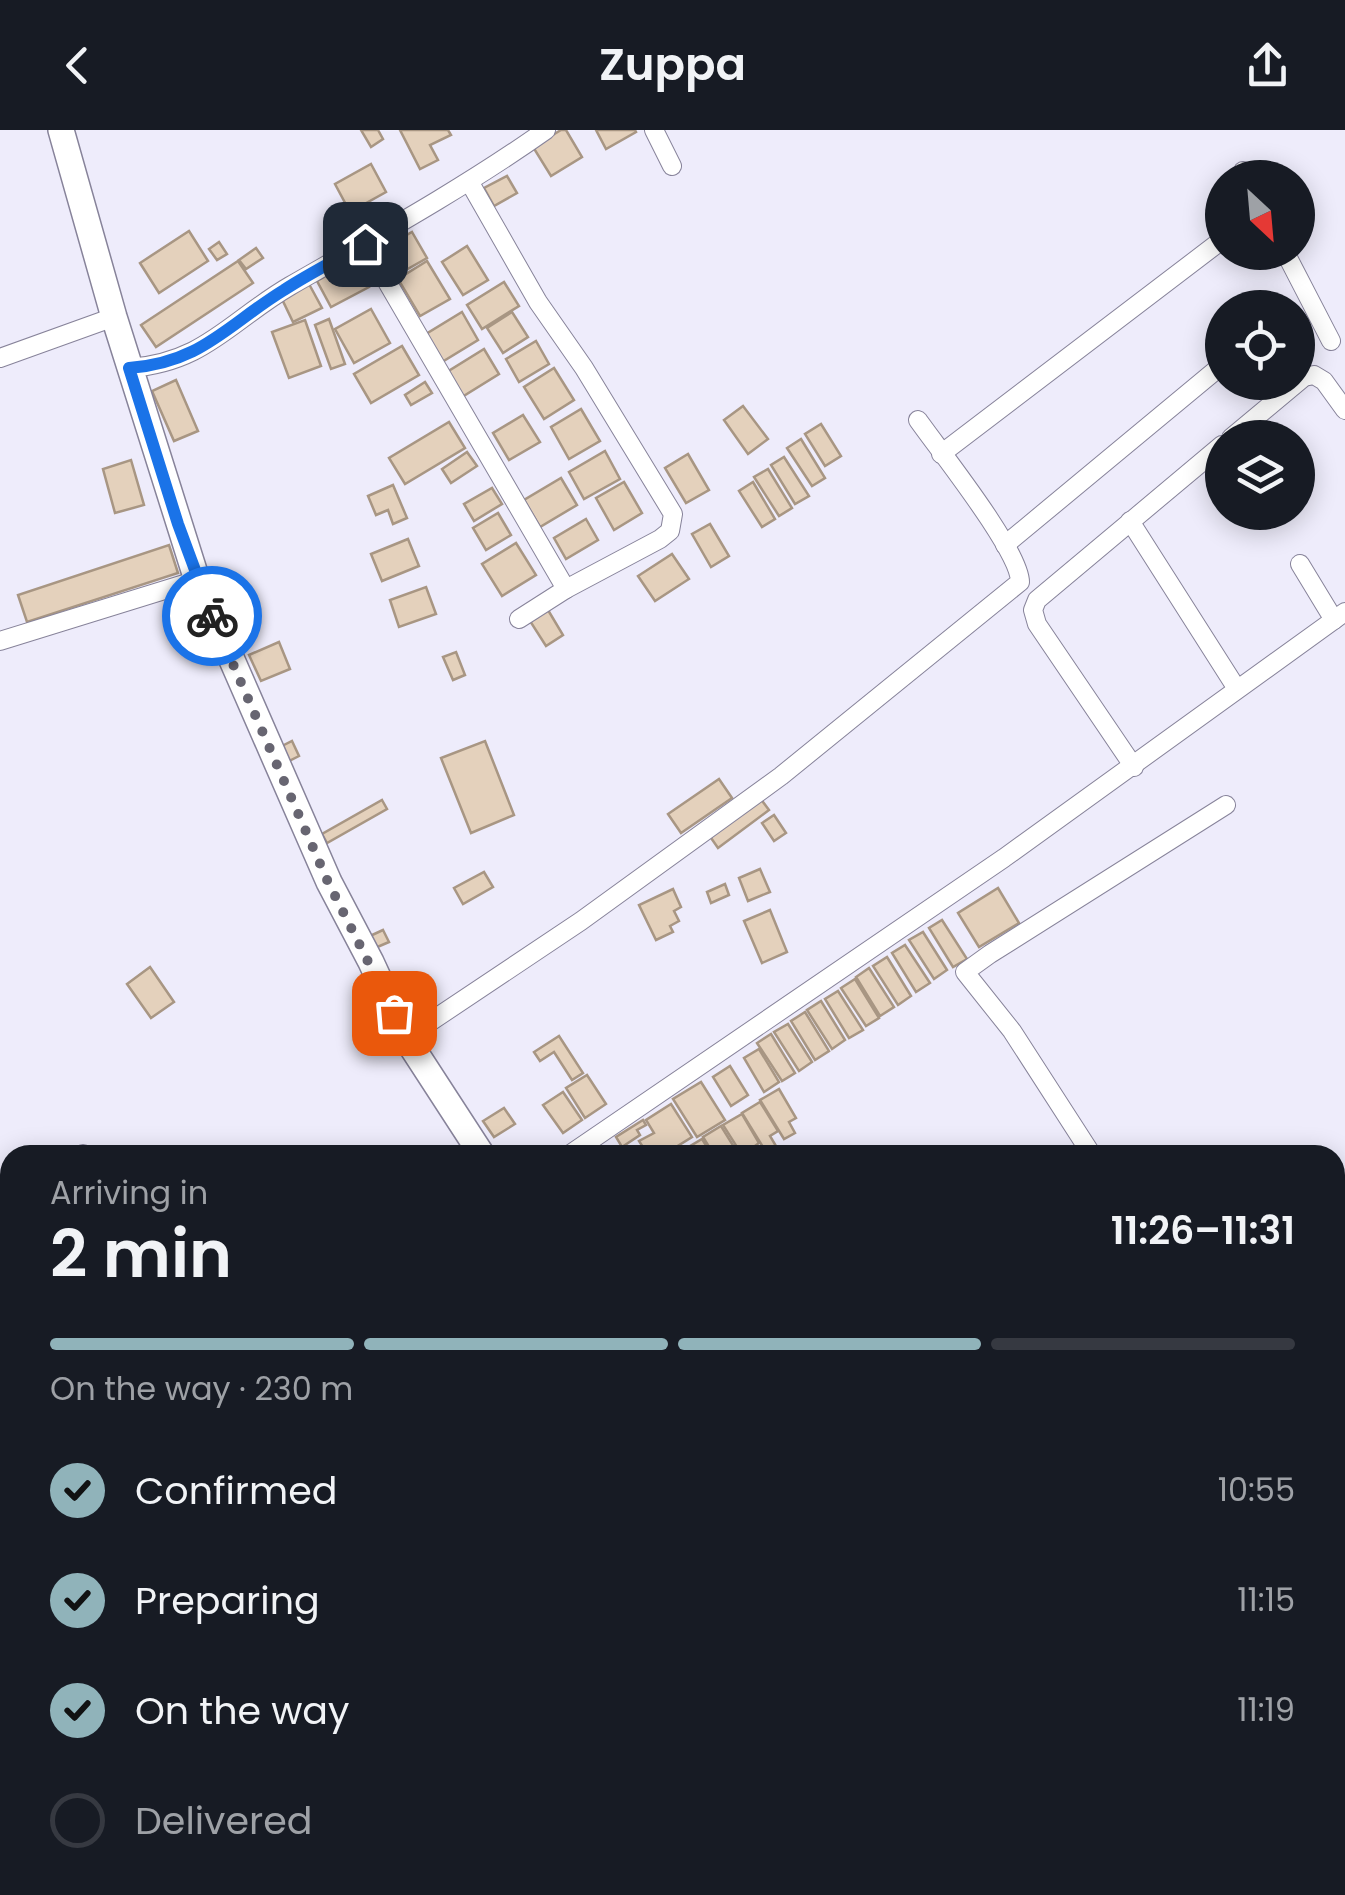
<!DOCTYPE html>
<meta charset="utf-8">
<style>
body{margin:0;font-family:Poppins,sans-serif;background:#242831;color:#f1f3f6;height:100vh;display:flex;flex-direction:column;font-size:38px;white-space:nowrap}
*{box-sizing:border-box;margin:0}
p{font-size:32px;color:#9ea1a6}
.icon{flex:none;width:55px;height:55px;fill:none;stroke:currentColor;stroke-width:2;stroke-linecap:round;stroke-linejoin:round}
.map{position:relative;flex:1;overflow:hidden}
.details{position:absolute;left:0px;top:1015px;width:1345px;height:750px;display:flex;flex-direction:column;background:#171b24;border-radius:30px 30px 0 0;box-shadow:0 5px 25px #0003}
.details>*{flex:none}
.needle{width:65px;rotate:154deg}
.fabs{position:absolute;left:1205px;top:30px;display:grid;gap:20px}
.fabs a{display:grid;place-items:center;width:110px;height:110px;border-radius:50%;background:#171b24;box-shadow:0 5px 25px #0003;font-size:50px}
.pin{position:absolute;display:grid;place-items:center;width:85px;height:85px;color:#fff;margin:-42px;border-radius:20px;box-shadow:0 5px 15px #0006}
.courier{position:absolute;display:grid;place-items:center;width:100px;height:100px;margin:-50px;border:8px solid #1a73e8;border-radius:50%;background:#fff;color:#222;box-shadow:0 2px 12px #0007}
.head em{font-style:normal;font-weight:600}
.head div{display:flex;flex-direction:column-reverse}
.head{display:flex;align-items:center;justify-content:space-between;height:170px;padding:0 50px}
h1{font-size:65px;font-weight:600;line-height:75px}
.bar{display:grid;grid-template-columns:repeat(4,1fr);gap:15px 10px;align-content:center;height:120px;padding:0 50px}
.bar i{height:12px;border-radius:8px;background:#363941}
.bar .selected{background:#90b3ba}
.bar p{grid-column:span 4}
ol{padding:0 50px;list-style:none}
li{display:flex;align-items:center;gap:30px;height:110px}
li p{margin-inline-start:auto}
li .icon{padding:10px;border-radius:50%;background:#90b3ba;color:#111;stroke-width:4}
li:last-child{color:#9ea1a6}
li i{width:55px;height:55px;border:5px solid #363941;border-radius:50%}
header{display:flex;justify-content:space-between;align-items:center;height:130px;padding:0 50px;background:#171b24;font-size:45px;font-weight:600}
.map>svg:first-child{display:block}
.building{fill:#e4d1bc;stroke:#a89683;stroke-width:2.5}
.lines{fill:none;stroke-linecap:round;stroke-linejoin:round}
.minor-casing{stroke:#87839a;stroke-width:20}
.secondary-casing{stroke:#87839a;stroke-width:28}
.minor{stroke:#fff;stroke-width:18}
.secondary{stroke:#fff;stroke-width:25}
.done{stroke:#676571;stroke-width:10;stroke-dasharray:0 18}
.route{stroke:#1a73e8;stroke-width:12}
</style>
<header><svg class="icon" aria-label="back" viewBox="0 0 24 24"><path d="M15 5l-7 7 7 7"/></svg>Zuppa<svg class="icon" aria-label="share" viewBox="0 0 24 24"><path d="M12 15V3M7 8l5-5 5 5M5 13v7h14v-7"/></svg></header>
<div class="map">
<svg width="1345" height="1765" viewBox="0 0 1345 1765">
<rect width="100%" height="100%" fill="#eeecfb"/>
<!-- building -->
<g class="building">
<path d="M361 0H378L383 9 371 17Z"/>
<path d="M400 0H448L451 5 430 15 438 30 420 39Z"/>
<path d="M561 0H566L582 27 551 46 533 17Z"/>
<path d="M596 0H635L636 2 606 19Z"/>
<path d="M371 34 386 62 350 82 335 54Z"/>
<path d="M507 46 517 63 494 76 484 58Z"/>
<path d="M189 101 208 131 159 163 140 133Z"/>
<path d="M412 102 427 128 397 145 382 119Z"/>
<path d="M219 112 227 124 217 130 209 119Z"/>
<path d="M467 116 488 150 463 165 442 132Z"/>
<path d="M256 118 263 128 246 139 239 130Z"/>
<path d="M354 130 369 157 331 177 317 151Z"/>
<path d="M238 131 253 153 156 217 141 195Z"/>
<path d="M427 131 450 169 420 186 398 149Z"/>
<path d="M504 152 519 176 482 199 467 175Z"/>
<path d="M309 154 322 178 293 192 281 167Z"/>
<path d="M371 179 390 213 354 233 335 199Z"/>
<path d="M462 182 478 210 442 232 426 204Z"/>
<path d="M512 182 528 207 503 223 487 198Z"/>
<path d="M329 189 345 234 331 239 315 195Z"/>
<path d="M305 190 321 236 289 248 272 202Z"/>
<path d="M536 211 549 234 519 252 506 229Z"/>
<path d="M402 216 419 245 371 273 354 244Z"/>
<path d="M484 219 499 244 462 267 447 242Z"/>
<path d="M554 238 574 270 544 289 524 257Z"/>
<path d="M176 250 198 301 174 311 152 261Z"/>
<path d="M425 252 432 263 411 275 405 265Z"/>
<path d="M743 276 768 309 748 324 724 290Z"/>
<path d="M581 279 600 311 569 329 551 297Z"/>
<path d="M523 285 540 312 509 330 493 303Z"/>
<path d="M449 292 465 318 405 354 389 328Z"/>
<path d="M821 294 841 326 825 336 805 304Z"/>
<path d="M801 309 825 348 812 356 787 318Z"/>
<path d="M605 321 620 349 584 369 569 342Z"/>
<path d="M467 322 477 336 451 353 442 339Z"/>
<path d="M688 324 709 360 686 373 665 338Z"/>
<path d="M784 327 809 366 795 374 771 335Z"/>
<path d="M131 330 144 375 115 383 103 339Z"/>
<path d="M768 339 792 378 779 386 754 347Z"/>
<path d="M561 348 577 375 540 397 524 370Z"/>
<path d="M624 352 642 383 614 400 596 368Z"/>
<path d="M753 352 775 389 762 397 739 361Z"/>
<path d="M393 355 407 388 393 394 388 380 376 385 368 366Z"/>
<path d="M492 358 502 374 474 391 464 374Z"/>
<path d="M498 383 511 405 486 420 473 398Z"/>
<path d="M586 389 598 410 566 429 554 408Z"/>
<path d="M710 394 729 426 711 437 692 404Z"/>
<path d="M408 409 419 436 382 451 371 424Z"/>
<path d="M516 413 536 445 502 466 482 434Z"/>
<path d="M169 415 178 443 27 492 18 465Z"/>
<path d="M672 424 689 449 655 471 638 446Z"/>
<path d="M426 457 436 484 399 497 390 470Z"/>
<path d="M548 480 563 505 546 516 530 491Z"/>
<path d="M279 512 290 539 261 551 249 525Z"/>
<path d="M456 522 465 545 453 550 443 527Z"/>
<path d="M292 611 299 626 287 632 280 617Z"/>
<path d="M485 611 514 685 471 703 441 628Z"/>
<path d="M719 649 732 668 681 703 668 684Z"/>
<path d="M760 668 769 680 718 718 709 705Z"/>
<path d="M382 670 387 679 327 713 322 704Z"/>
<path d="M774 685 786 703 774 711 762 693Z"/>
<path d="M760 739 770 762 748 771 739 748Z"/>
<path d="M484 742 493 757 463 774 454 758Z"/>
<path d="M725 754 729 765 711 773 707 762Z"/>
<path d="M998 758 1019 793 979 817 958 783Z"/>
<path d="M673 759 681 777 674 781 679 791 670 796 673 802 656 810 639 775Z"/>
<path d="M770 780 787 822 762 833 744 791Z"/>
<path d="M942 790 967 829 953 837 929 798Z"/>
<path d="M383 800 389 812 375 818 370 806Z"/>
<path d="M923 802 947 840 934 849 909 810Z"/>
<path d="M905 815 930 853 916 862 892 823Z"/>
<path d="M887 827 911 866 898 875 873 836Z"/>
<path d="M150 837 174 872 151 888 127 854Z"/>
<path d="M869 838 894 877 880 886 856 847Z"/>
<path d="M855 849 879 888 866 896 841 858Z"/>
<path d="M838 861 863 900 849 908 825 869Z"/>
<path d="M821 871 845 910 832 919 807 880Z"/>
<path d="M805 882 829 921 815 930 791 891Z"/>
<path d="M788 894 812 932 799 941 774 902Z"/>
<path d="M771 904 795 943 782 951 757 913Z"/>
<path d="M559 906 583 943 572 950 554 922 540 931 534 922Z"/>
<path d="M759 919 779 952 764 962 744 928Z"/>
<path d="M730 936 748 965 731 976 713 947Z"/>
<path d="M587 945 606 974 585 988 566 958Z"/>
<path d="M701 952 725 990 697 1007 673 969Z"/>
<path d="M779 959 796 988 789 992 795 1003 784 1009 760 970Z"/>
<path d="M563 962 582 990 563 1003 543 975Z"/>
<path d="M760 972 778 1001 770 1006 776 1016 766 1022 742 983Z"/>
<path d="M671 974 692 1007 663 1025H648L639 1011 654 1003 646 990Z"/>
<path d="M504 978 515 994 494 1007 483 991Z"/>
<path d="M742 984 759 1013 752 1018 756 1025H742L723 995Z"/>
<path d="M643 990 646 995 637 1000 640 1005 622 1017 616 1007Z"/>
<path d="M721 996 739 1025H714L703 1007Z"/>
<path d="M702 1009 712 1025H692L687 1018Z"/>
<path d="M557 1755H581L583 1765H560Z"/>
</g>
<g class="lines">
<defs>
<g id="minor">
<path d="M654 0 672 36"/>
<path d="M1243 41 1246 48"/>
<path d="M470 53 538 172 584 238 673 384 670 401 660 409 566 459 519 489"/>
<path d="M365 114 566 459"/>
<path d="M1285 122 1331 211"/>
<path d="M0 228 114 187"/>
<path d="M129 238C204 233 230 191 290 156 377 106 464 58 546 0"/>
<path d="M1231 308 1304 247 1314 245 1324 251 1345 280"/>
<path d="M941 324 1222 110"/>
<path d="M1130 391 1237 559"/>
<path d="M1005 415 1222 235"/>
<path d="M1300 434 1334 490"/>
<path d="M0 511 197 450"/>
<path d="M1134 637 1037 494 1033 480 1037 470 1222 315"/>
<path d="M406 908 581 791 781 646 1020 452C1020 421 939 320 918 290"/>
<path d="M83 1024V1025"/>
<path d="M569 1025 1004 728 1345 482"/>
<path d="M1092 1025 1012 901 965 842 990 824 1226 675"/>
<path d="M0 1106 10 1126"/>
<path d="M0 1245 10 1240"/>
<path d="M0 1324 10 1319"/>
<path d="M1335 1406 1345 1422"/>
<path d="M0 1551 10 1564"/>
<path d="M0 1645 10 1642"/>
<path d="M629 1755 631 1765"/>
<path d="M755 1755 760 1765"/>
<path d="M1226 1755 1230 1759"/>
<path d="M48 1765 78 1755"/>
<path d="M496 1765 516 1755"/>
<path d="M653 1765 685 1755"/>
<path d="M1072 1765 1088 1755"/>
</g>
<g id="secondary">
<path d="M61 0 114 187 197 450 329 752 371 832 406 908 482 1025"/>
<path d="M1004 1755 1011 1765"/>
</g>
</defs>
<!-- minor casing -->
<use href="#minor" class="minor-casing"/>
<!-- secondary casing -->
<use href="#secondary" class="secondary-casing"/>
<!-- minor -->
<use href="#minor" class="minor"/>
<!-- secondary -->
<use href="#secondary" class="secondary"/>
</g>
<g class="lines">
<!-- done -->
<path class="done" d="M212 486 328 752 394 883"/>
<!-- route -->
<path class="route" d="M212 486 178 394 129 238C201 233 227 195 284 160 310 143 338 129 365 114"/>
</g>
</svg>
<div class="fabs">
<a><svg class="needle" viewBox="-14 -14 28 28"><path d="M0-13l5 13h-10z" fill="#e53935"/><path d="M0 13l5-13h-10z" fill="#9ea1a6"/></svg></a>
<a><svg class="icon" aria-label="locate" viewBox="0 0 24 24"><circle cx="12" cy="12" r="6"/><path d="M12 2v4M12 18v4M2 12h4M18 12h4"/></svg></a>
<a><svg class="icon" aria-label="layers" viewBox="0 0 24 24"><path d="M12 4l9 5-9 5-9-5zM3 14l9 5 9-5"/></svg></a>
</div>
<div class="pin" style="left:394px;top:883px;background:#ea580c"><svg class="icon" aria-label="bag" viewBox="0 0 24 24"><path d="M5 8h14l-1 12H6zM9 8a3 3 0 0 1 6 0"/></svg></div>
<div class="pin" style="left:365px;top:114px;background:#1f2937"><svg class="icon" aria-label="home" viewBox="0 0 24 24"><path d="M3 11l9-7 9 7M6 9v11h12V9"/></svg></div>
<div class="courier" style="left:212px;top:486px"><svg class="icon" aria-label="bike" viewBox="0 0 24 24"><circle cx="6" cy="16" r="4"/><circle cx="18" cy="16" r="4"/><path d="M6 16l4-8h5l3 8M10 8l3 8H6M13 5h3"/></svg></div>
<section class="details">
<div class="head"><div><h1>2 min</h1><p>Arriving in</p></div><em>11:26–11:31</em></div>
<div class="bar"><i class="selected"></i><i class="selected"></i><i class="selected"></i><i></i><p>On the way · 230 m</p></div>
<ol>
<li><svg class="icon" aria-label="check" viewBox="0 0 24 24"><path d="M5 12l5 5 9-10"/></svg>Confirmed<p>10:55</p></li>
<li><svg class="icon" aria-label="check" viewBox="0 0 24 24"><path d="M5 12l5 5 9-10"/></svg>Preparing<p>11:15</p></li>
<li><svg class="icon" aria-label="check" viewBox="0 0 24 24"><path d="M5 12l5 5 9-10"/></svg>On the way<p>11:19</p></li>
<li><i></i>Delivered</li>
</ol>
</section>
</div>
